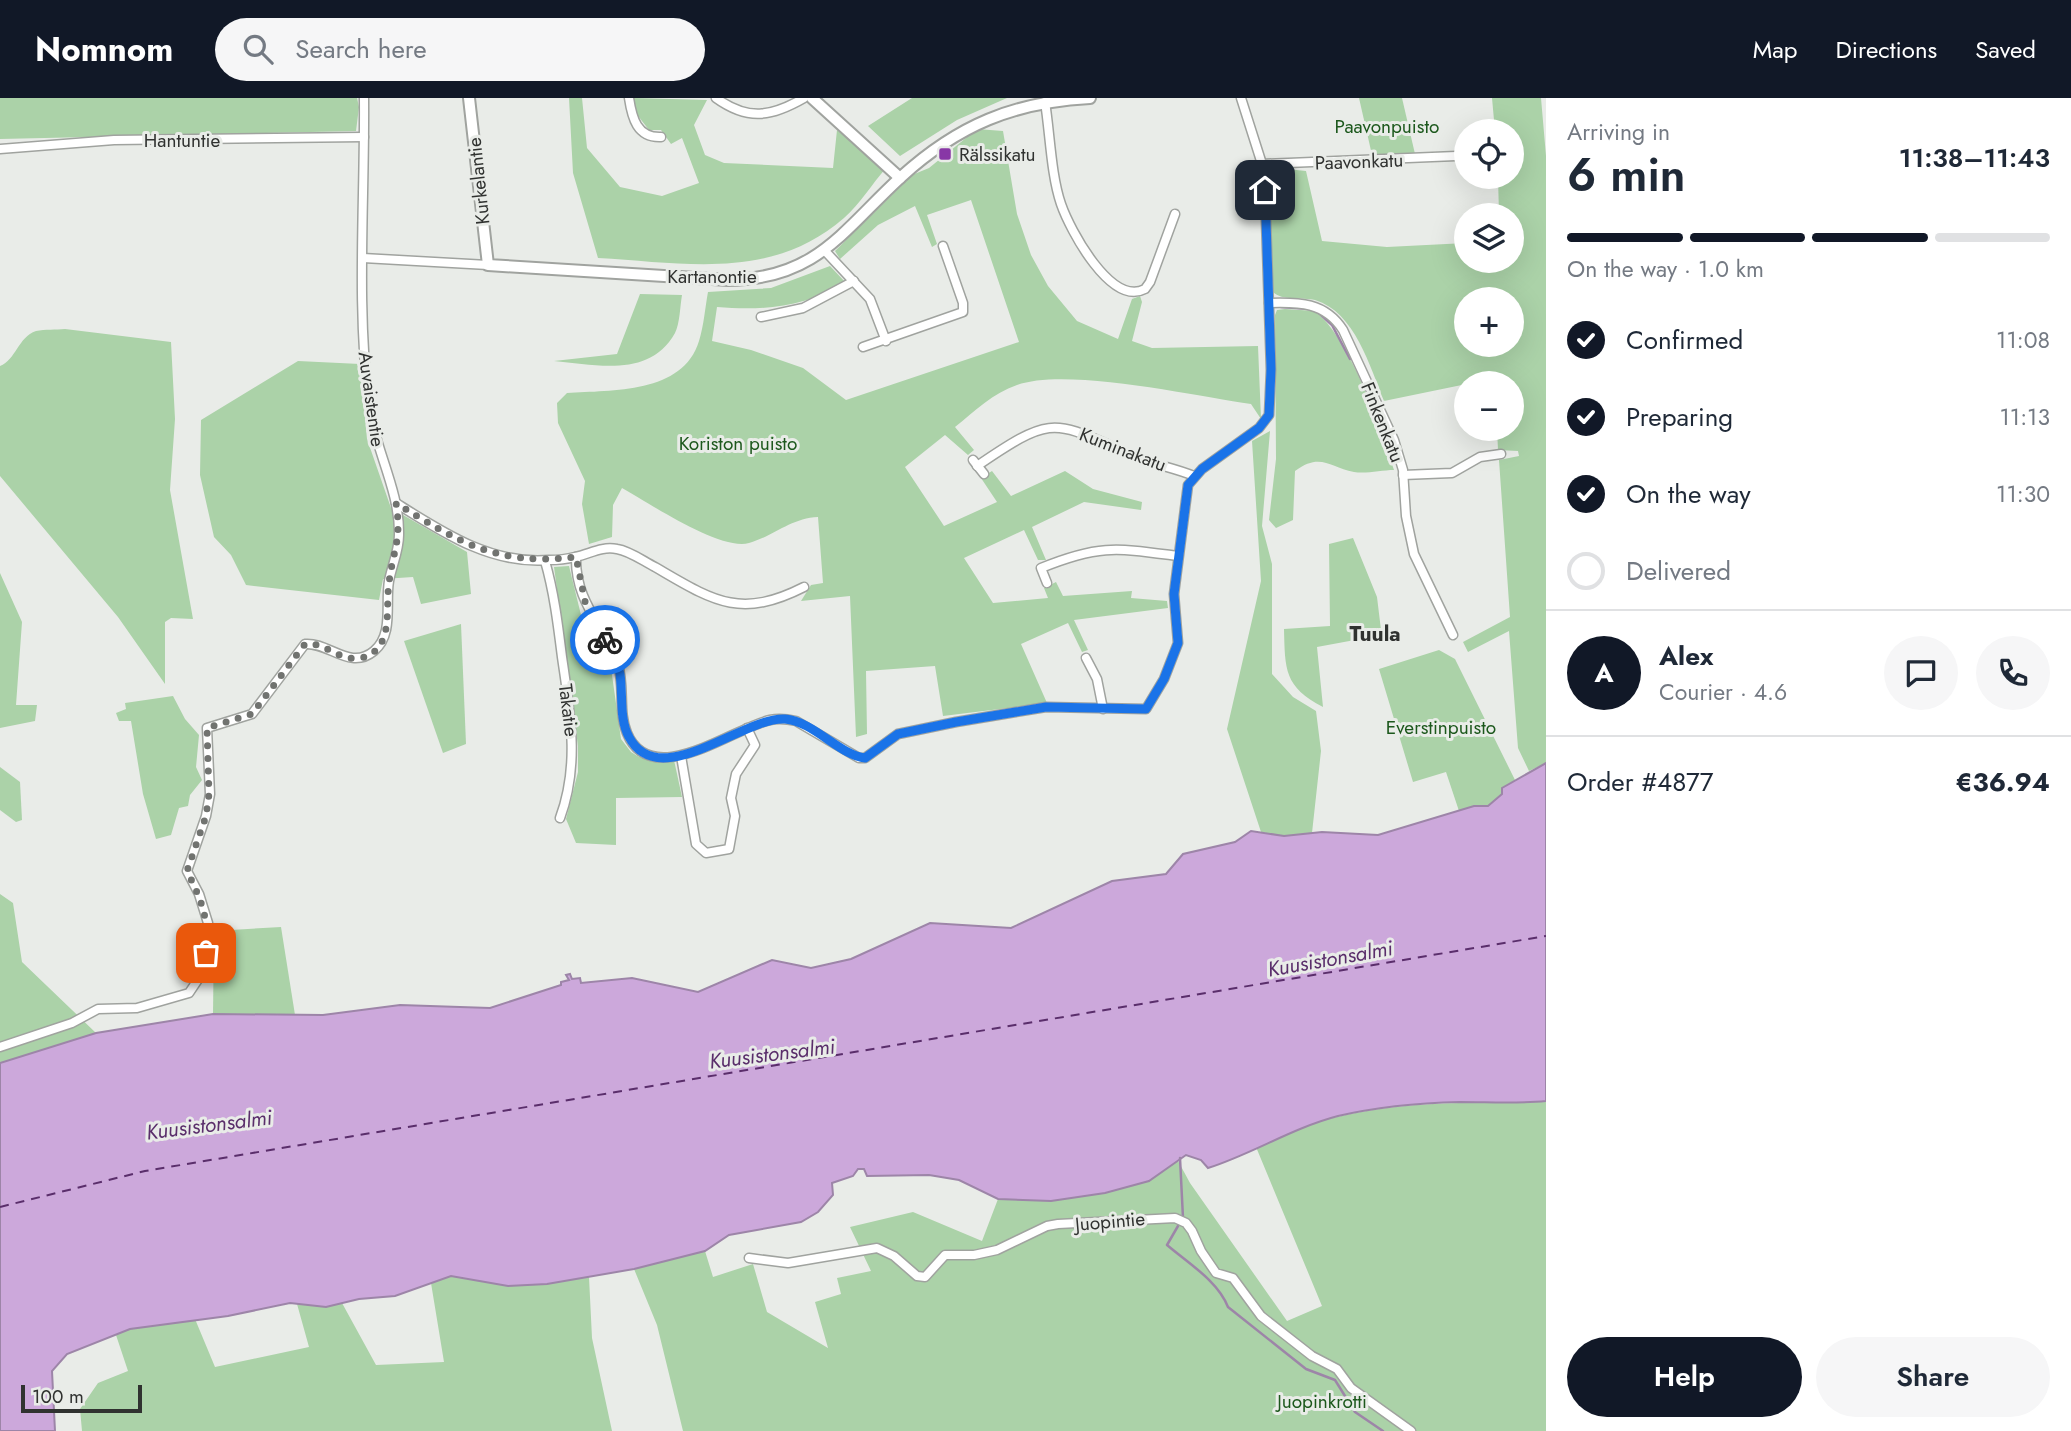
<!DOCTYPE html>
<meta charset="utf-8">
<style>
body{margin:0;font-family:Jost,sans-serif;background:#f6f6f7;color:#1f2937;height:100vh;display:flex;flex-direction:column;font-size:26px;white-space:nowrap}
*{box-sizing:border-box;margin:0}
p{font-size:23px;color:#747a83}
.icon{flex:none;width:38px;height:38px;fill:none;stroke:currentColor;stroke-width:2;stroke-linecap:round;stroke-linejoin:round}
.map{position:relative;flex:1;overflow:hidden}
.drawer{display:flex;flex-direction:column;background:#fff;width:525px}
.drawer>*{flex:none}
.fabs{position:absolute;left:1454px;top:21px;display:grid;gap:14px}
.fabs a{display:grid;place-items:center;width:70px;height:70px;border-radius:50%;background:#fff;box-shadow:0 7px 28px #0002;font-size:35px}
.scale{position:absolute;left:21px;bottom:18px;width:121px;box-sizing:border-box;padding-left:7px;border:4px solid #303230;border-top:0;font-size:19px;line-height:24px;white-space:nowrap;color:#303230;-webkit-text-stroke:5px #e9ece8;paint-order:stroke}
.pin{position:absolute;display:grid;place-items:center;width:60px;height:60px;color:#fff;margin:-30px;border-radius:14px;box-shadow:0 4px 10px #0006}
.courier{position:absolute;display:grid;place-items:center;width:70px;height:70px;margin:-35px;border:5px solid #1a73e8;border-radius:50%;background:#fff;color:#222;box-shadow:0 2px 9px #0007}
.headline em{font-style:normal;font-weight:600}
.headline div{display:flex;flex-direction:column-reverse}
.headline{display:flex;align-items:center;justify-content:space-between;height:119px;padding:0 21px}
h1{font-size:46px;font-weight:600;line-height:52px}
.bar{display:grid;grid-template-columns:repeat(4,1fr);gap:10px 7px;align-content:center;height:84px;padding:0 21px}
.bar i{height:9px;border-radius:5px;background:#e0e1e3}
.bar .selected{background:#111827}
.bar p{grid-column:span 4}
.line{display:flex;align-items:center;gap:18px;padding:0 21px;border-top:2px solid #e0e1e3}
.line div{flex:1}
.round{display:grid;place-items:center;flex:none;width:74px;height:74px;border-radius:37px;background:#f6f6f7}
ol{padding:0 21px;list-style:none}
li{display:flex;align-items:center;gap:21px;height:77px}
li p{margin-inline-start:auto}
li .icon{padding:7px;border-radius:50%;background:#111827;color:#fff;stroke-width:4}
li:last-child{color:#747a83}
li i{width:38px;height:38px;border:4px solid #e0e1e3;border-radius:50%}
.primary-button{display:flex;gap:14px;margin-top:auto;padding:14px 21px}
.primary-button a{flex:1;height:80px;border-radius:42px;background:#111827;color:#fff;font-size:28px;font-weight:600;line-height:80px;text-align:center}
.primary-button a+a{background:#f6f6f7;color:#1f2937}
header{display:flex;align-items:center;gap:42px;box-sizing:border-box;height:98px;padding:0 35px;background:#111827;color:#fff}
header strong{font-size:33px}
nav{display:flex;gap:38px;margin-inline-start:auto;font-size:24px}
.search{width:490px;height:63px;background:#f6f6f7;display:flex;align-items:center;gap:18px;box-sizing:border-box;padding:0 24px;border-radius:38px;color:#747a83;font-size:26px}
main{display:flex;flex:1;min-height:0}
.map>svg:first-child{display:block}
.green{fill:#abd2a8;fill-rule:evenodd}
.water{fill:#cca8db;stroke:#9d85a8;stroke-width:2}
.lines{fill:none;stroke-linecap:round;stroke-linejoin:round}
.stream{stroke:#9d85a8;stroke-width:2.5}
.ferry{stroke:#5a2e6b;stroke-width:2;stroke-dasharray:9 7;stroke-linecap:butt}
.minor-casing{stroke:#a0a39f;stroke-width:11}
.tertiary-casing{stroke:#a0a39f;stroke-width:14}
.minor{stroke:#fff;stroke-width:8}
.tertiary{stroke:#fff;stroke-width:10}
.done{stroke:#717370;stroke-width:7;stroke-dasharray:0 12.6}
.route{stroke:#1a73e8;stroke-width:9}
.poi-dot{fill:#8837a6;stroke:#e9ece8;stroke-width:2.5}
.labels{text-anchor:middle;stroke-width:6;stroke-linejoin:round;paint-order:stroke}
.park-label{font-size:19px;fill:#1c581c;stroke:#e9ece8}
.street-label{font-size:19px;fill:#303230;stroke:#e9ece8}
.poi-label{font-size:19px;fill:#303230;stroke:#e9ece8;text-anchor:start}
.neighbourhood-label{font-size:21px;font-weight:bold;fill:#303230;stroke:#e9ece8}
.water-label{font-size:21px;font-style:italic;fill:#5a2e6b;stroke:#e9ece8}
</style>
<header>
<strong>Nomnom</strong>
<div class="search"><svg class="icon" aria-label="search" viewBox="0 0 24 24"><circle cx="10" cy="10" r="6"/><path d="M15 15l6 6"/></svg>Search here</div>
<nav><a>Map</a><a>Directions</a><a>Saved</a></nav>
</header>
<main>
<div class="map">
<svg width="1546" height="1333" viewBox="0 0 1546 1333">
<rect width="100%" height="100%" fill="#e9ece8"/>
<!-- green -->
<g class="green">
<path d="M0 0H357L359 9 356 33 0 41Z"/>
<path d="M569 0H582L587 50 620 89 662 98 699 85 682 40 671 46 661 32H649L635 14 634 0 707 2 694 27 705 57 724 65 833 70 837 32 886 70C872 86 860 106 844 120 771 183 687 165 598 160L573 75Z"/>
<path d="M912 0H1007L957 22 900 58 868 28Z"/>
<path d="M1359 0H1402L1415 56 1372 57Z"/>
<path d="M1492 0H1541L1546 58V665L1529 673 1518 650 1509 533 1468 554 1463 544 1510 519 1499 362 1519 358 1518 353 1498 352 1497 331H1512V285H1487L1486 282 1384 303C1370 269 1355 214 1315 202 1302 199 1282 203 1273 194L1268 69 1306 73 1322 143 1387 149 1466 145V163H1512V117H1499L1498 79H1512V33H1495ZM1466 201H1512V247H1466Z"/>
<path d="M977 31 1003 33 1017 116 1031 157 1048 188 1077 223 1118 241 1132 201 1140 198 1142 204 1132 243 1152 250 1258 248 1261 321 1251 306C1195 298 1066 269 1017 287 993 295 975 313 955 329L974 352 968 357 945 337 905 369 944 428 997 404 981 380 992 373 1011 398 1065 373 1093 391 1142 404 1141 412 1084 404 1032 429 1046 462H1038L1024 432 964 460 993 505 1048 500 1044 490 1056 484 1063 498 1132 493 1131 500 1167 503 1168 510 1074 522 1088 552 1082 554 1068 525 1021 546 1047 605 943 618 935 568 866 573 867 636 856 639 850 498 801 503 811 487 823 485 818 419C791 420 774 438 749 445 720 453 649 405 622 390L613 407 612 439 589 446 582 406 585 383 558 325 557 305 567 295C612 292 683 296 699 243 704 227 705 210 708 194L771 190 830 168 846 185C804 209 764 213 717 209L712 243 751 252 803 270 846 302 1019 244 971 102 927 117 937 146 932 149 915 108 878 127 840 161 835 153 912 77 929 70Z"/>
<path d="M640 196 682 197C680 208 680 225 675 235 650 280 597 267 554 263L617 256Z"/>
<path d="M1285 211 1315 213C1348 238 1382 330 1394 372 1382 372 1366 376 1354 374 1330 369 1320 354 1295 373L1293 422 1276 430 1269 422 1276 361 1275 217 1277 212Z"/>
<path d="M65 231 171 244 175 321 170 392 193 521 171 520 165 524V586L118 519 0 378V268C16 262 18 239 36 233 45 231 56 232 65 231Z"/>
<path d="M298 263 360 266 367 341 391 410 467 454 471 496 421 506 413 479 383 481 379 502 246 487 231 457 214 439 200 377 201 322Z"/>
<path d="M1270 333 1262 428 1272 466V576L1293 599 1316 613 1321 653 1312 735 1284 738 1261 734 1227 631 1261 483 1252 343Z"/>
<path d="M1353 440 1377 499 1381 532 1371 539 1317 549 1323 609C1284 589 1285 571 1284 531L1330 528 1329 446Z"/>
<path d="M569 468 581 517 611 570 621 641 631 654 639 659 674 662 682 699 616 700V747L576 745 566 721 578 674V648L554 469Z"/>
<path d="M0 475 22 524 16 607H37L35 623 0 630Z"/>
<path d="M461 526 466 646 443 655 404 543Z"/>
<path d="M1439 552 1455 561 1515 682 1502 690V696L1488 708 1459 713 1446 674 1413 684 1379 571Z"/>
<path d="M173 598 185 621 199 637 196 669 202 682 190 697 188 708 179 710 171 737 156 741 143 696 131 623H119L116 615 126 611 125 605Z"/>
<path d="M0 669 20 684 22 722 16 724 0 712Z"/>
<path d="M0 796 13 805 22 864 96 935 0 965Z"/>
<path d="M281 829 295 917 213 916 214 833Z"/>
<path d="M1546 1003V1333H683L657 1227 634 1171 705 1153 713 1179 753 1166 767 1214 828 1250 815 1204 841 1196 837 1180 871 1173 850 1129 913 1114 982 1143 998 1101 1051 1103 1177 1061 1190 1085 1287 1223 1322 1208 1256 1049C1315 1016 1394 1006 1460 1005 1489 1004 1517 1006 1546 1003Z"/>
<path d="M451 1178 508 1188 547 1186 589 1179 592 1240 612 1333H82L80 1311 98 1285 128 1273 116 1237 130 1231 195 1221 215 1269 309 1249 297 1206 326 1209 342 1205 376 1267 444 1264 431 1185Z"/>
</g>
<!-- water -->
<path class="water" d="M1546 665V1003C1517 1006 1489 1004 1460 1004 1420 1005 1377 1009 1338 1018 1292 1030 1252 1056 1208 1070L1201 1062 1186 1057 1149 1083 1105 1095 1051 1103 998 1101 959 1082 929 1077 867 1078 864 1071H858L853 1078 832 1085 833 1097 818 1114 801 1124 729 1137 705 1153 634 1171 547 1186 508 1188 451 1178 395 1198 359 1201 326 1209 290 1205 228 1218 130 1231 67 1256 52 1273 55 1333H0V965L96 935 213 916 323 917 400 907 490 910 561 887V884L569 882 566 877 570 876 572 881 580 880 581 885 632 880 698 894 772 862 811 870 851 861 930 825 1011 830 1112 783 1166 776 1183 756 1235 744 1251 733 1284 738 1322 734 1378 737 1474 708H1488L1502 696V690Z"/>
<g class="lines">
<!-- stream -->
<g class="stream">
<path d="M1281 209 1310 211"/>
<path d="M1319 215 1332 227 1350 261"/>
<path d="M1180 1060 1183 1120"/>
<path d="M1178 1128 1167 1147C1188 1165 1218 1183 1228 1209L1306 1271 1335 1282 1355 1314 1383 1333"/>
</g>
<!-- ferry -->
<path class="ferry" d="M0 1109 145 1073 1546 838"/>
<defs>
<g id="minor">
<path d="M629 0C632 20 637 40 661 39"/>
<path d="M716 0C748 23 771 19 804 0"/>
<path d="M1045 4C1050 35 1051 77 1061 106 1070 132 1111 209 1145 191L1150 184 1175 116"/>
<path d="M0 51 114 42 364 39"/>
<path d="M1262 66 1456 58"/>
<path d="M825 153 870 201 886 243"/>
<path d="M363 160 488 167"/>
<path d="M1269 205C1299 204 1325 204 1343 232L1394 342 1403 372 1406 418 1414 456 1453 537"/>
<path d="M761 219 803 210 854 183"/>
<path d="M863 249 963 214V205L943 148"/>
<path d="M973 362 984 376"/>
<path d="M977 368C1056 314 1053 323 1136 359 1155 367 1175 370 1194 378"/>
<path d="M1403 377 1452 375 1480 359 1501 356"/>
<path d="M396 405C442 434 491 467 549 462 557 462 567 461 575 459 590 456 601 448 617 451 630 453 643 463 655 469 712 502 739 522 804 489"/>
<path d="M576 459C575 505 605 528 618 567 625 589 618 614 627 635 651 694 735 629 770 622 779 620 787 621 796 623L859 660H865L898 636 956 624 1046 609 1146 611 1164 581 1178 545 1174 496 1188 387 1202 371 1259 330 1269 317 1271 272 1265 92 1262 66 1241 0"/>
<path d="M545 463C554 494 558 527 562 559 570 615 580 666 560 720"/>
<path d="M1047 485 1041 470C1100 446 1117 450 1178 458"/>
<path d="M1086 560 1097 581 1103 611"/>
<path d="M681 658 696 746 706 755 729 751 735 718 731 700 736 676 755 647 747 630"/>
<path d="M0 949 72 925 98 911 137 910 189 895 205 871 208 825 199 796 187 773 206 718 210 696 207 630 252 616 305 546C329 544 350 573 374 553 394 536 385 506 389 483 392 467 399 453 399 437 400 393 375 351 369 308 356 206 365 102 364 0"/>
<path d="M749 1160 788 1165 877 1150 894 1158 917 1178 925 1179 945 1157H974L997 1152 1047 1128 1058 1126 1175 1120 1186 1125 1192 1133 1201 1153 1216 1175 1233 1180 1261 1218 1312 1258 1337 1271 1351 1290 1411 1333"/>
</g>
<g id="tertiary">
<path d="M469 0 488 167 728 182C817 181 843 132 901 79 958 27 1014 4 1090 0"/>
<path d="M812 0 900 80"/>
</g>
</defs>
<!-- minor casing -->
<use href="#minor" class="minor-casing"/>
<!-- tertiary casing -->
<use href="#tertiary" class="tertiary-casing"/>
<!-- minor -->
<use href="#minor" class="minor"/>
<!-- tertiary -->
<use href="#tertiary" class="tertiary"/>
</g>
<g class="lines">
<!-- done -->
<path class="done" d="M206 855C209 819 202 804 187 773L206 718 209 696 207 630 252 616 305 546C326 544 339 564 361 560 395 552 385 510 389 485 393 451 402 443 396 405 460 445 497 468 576 459L587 513 605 542"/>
<!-- route -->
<path class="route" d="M605 542C611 553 618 563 620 576 623 596 619 621 629 639 659 696 744 618 785 621 813 623 841 658 865 660L898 636 956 624 1046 609 1146 611 1164 581 1178 545 1174 496 1188 387 1202 371 1259 330 1269 317 1271 271 1265 92"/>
</g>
<!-- markers -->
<rect class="poi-dot" x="938" y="49" width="14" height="14" rx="3.5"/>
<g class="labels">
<!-- park labels -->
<g class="park-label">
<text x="1387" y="35">Paavonpuisto</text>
<text x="738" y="352">Koriston puisto</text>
<text x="1441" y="636">Everstinpuisto</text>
<text x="1322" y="1310">Juopinkrotti</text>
</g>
<!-- street labels -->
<g class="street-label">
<text x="182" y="49">Hantuntie</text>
<text transform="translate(1359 63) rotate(-2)" y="7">Paavonkatu</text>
<text transform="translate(478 83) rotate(-96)" y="7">Kurkelantie</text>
<text x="712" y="185">Kartanontie</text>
<text transform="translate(372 301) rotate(82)" y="7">Auvaistentie</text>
<text transform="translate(1383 324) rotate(68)" y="7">Finkenkatu</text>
<text transform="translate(1123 351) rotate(21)" y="7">Kuminakatu</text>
<text transform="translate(569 612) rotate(83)" y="7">Takatie</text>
<text transform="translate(1110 1123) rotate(-5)" y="7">Juopintie</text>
</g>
<!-- poi labels -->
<g class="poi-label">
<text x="959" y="63">Rälssikatu</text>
</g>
<!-- neighbourhood labels -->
<g class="neighbourhood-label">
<text x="1375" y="543">Tuula</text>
</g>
<!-- water labels -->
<g class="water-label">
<text transform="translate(1330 861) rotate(-10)" y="7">Kuusistonsalmi</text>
<text transform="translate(772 956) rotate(-7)" y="7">Kuusistonsalmi</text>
<text transform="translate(209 1027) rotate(-7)" y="7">Kuusistonsalmi</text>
</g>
</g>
</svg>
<div class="fabs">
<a><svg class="icon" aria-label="locate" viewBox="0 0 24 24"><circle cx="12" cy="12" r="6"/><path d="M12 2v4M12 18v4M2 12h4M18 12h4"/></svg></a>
<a><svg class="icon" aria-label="layers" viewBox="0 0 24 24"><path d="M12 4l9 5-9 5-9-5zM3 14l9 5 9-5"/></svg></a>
<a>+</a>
<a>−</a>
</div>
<div class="scale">100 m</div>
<div class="pin" style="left:206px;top:855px;background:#ea580c"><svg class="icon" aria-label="bag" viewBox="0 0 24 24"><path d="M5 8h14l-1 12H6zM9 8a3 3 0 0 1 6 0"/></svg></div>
<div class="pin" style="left:1265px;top:92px;background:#1f2937"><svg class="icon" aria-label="home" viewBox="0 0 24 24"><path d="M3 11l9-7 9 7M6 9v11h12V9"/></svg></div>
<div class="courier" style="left:605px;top:542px"><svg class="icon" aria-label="bike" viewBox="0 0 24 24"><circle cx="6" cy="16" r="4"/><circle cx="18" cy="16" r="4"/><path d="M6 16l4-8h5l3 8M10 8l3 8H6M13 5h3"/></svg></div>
</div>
<section class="drawer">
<div class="headline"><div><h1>6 min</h1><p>Arriving in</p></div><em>11:38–11:43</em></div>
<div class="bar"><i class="selected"></i><i class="selected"></i><i class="selected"></i><i></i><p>On the way · 1.0 km</p></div>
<ol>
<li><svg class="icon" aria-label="check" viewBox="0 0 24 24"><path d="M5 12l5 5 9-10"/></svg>Confirmed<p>11:08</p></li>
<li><svg class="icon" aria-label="check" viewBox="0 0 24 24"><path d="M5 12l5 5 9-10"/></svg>Preparing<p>11:13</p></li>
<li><svg class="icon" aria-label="check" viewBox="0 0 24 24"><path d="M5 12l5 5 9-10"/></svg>On the way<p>11:30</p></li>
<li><i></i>Delivered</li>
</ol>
<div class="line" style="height:126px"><b class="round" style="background:#111827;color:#fff">A</b><div><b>Alex</b><p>Courier · 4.6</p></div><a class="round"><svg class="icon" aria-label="chat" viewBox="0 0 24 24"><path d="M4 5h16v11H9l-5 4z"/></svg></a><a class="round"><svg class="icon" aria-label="phone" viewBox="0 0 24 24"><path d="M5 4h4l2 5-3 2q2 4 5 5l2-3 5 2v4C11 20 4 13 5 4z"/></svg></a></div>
<div class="line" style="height:91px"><div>Order #4877</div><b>€36.94</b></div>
<div class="primary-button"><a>Help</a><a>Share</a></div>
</section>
</main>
